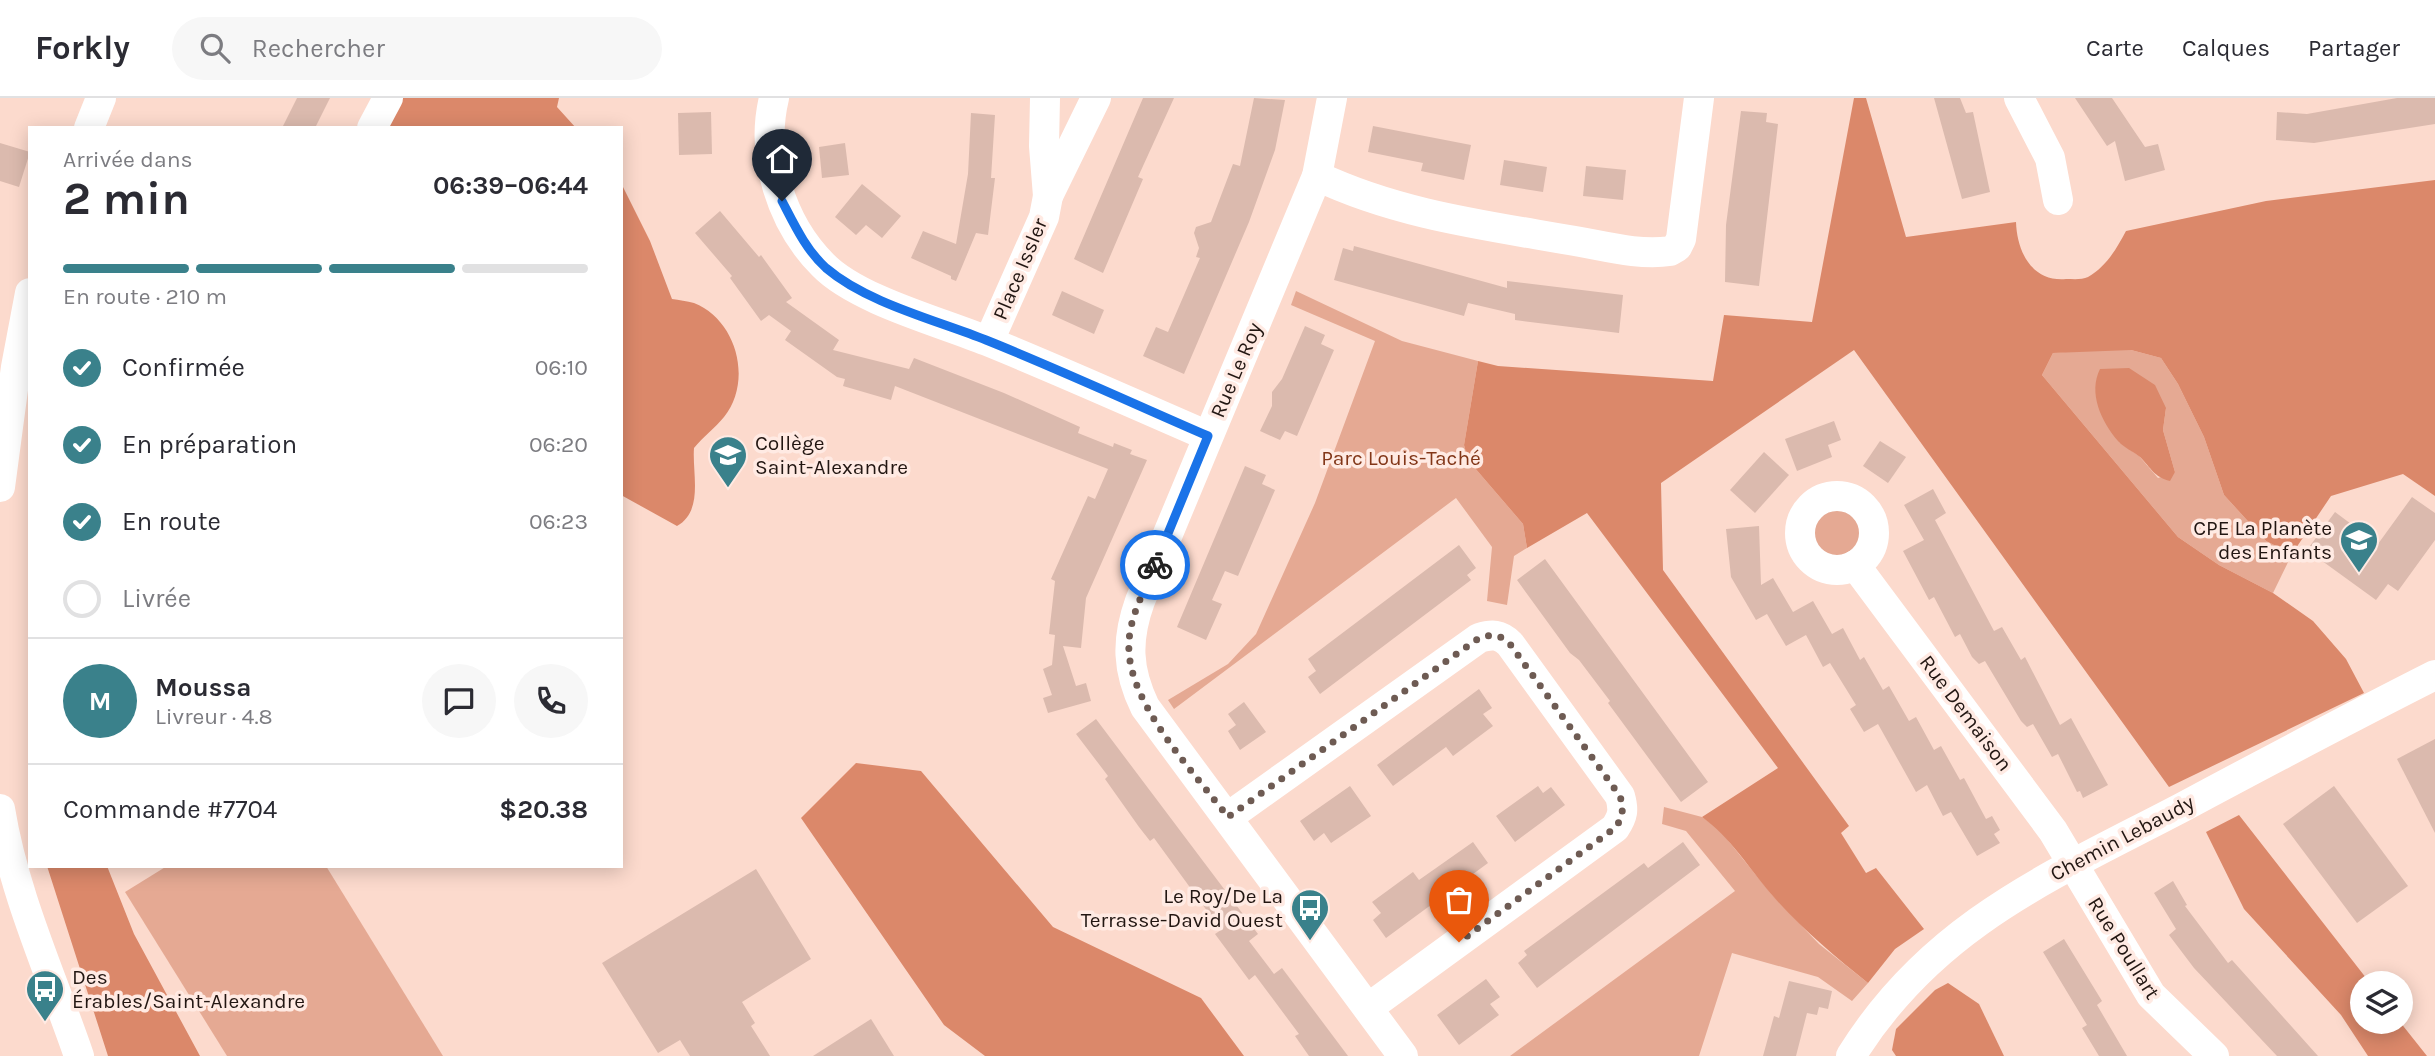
<!DOCTYPE html>
<html lang="fr">
<meta charset="utf-8">
<style>
body{margin:0;font-family:Karla,sans-serif;background:#f7f7f7;color:#2b2b33;height:100vh;display:flex;flex-direction:column;font-size:26px;white-space:nowrap}
*{box-sizing:border-box;margin:0}
p{font-size:23px;color:#7c7c81}
.icon{flex:none;width:38px;height:38px;fill:none;stroke:currentColor;stroke-width:2;stroke-linecap:round;stroke-linejoin:round}
.map{position:relative;flex:1;overflow:hidden}
.drawer{position:absolute;left:28px;top:28px;width:595px;height:742px;display:flex;flex-direction:column;background:#fff;border-radius:0px;box-shadow:0 4px 18px #0003}
.drawer>*{flex:none}
.controls{position:absolute;left:2350px;top:873px;display:grid;gap:14px}
.controls a{display:grid;place-items:center;width:63px;height:63px;border-radius:50%;background:#fff;box-shadow:0 4px 18px #0003;font-size:35px}
.pin{position:absolute;display:grid;place-items:center;width:60px;height:60px;color:#fff;margin:-72px -30px;border-radius:50% 50% 50% 0;rotate:-45deg;box-shadow:0 0 7px #0007}
.pin .icon{rotate:45deg}
.courier{position:absolute;display:grid;place-items:center;width:70px;height:70px;margin:-35px;border:5px solid #1a73e8;border-radius:50%;background:#fff;color:#222;box-shadow:0 2px 9px #0007}
.head em{font-style:normal;font-weight:700}
.head div{display:flex;flex-direction:column-reverse}
.head{display:flex;align-items:center;justify-content:space-between;height:119px;padding:0 35px}
h1{font-size:46px;font-weight:700;line-height:52px}
.bar{display:grid;grid-template-columns:repeat(4,1fr);gap:10px 7px;align-content:center;height:84px;padding:0 35px}
.bar i{height:9px;border-radius:5px;background:#e1e1e2}
.bar .active{background:#3a818b}
.bar p{grid-column:span 4}
.line{display:flex;align-items:center;gap:18px;padding:0 35px;border-top:2px solid #e1e1e2}
.line div{flex:1}
.round{display:grid;place-items:center;flex:none;width:74px;height:74px;border-radius:37px;background:#f7f7f7}
ol{padding:0 35px;list-style:none}
li{display:flex;align-items:center;gap:21px;height:77px}
li p{margin-inline-start:auto}
li .icon{padding:7px;border-radius:50%;background:#3a818b;color:#fff;stroke-width:4}
li:last-child{color:#7c7c81}
li i{width:38px;height:38px;border:4px solid #e1e1e2;border-radius:50%}
header{display:flex;align-items:center;gap:42px;box-sizing:border-box;height:98px;padding:0 35px;background:#fff;border-bottom:2px solid #e1e1e2}
header strong{font-size:33px}
nav{display:flex;gap:38px;margin-inline-start:auto;font-size:24px}
.search{width:490px;height:63px;background:#f7f7f7;display:flex;align-items:center;gap:18px;box-sizing:border-box;padding:0 24px;border-radius:38px;color:#7c7c81;font-size:26px}
.map>svg:first-child{display:block}
.green{fill:#e5a993;fill-rule:evenodd}
.forest{fill:#db886a}
.building{fill:#dbbaae}
.lines{fill:none;stroke-linecap:round;stroke-linejoin:round}
.minor{stroke:#fff;stroke-width:30}
.done{stroke:#6e5b53;stroke-width:7;stroke-dasharray:0 12.6}
.route{stroke:#1a73e8;stroke-width:9}
.labels{text-anchor:middle;stroke-width:7;stroke-linejoin:round;paint-order:stroke}
.street-label{font-size:21px;fill:#221612;stroke:#ffeae3}
.poi-label{font-size:21px;fill:#221612;stroke:#ffeae3;text-anchor:start}
.park-label{font-size:21px;fill:#823618;stroke:#ffeae3}
</style>
<header>
<strong>Forkly</strong>
<div class="search"><svg class="icon" aria-label="search" viewBox="0 0 24 24"><circle cx="10" cy="10" r="6"/><path d="M15 15l6 6"/></svg>Rechercher</div>
<nav><a>Carte</a><a>Calques</a><a>Partager</a></nav>
</header>
<div class="map">
<svg width="2435" height="958" viewBox="0 0 2435 958">
<rect width="100%" height="100%" fill="#fcdacd"/>
<!-- green -->
<g class="green">
<path d="M1296 193 1402 243 1478 263 1464 347 1468 362 1523 426 1527 450 1514 458 1507 507 1487 503 1492 449 1456 400 1174 611 1168 602 1228 566 1256 536 1315 405 1375 243 1291 207Z"/>
<path d="M2103 251 2131 252 2161 260 2178 286 2204 339 2224 397 2266 443 2292 456 2273 495 2219 467 2178 439 2042 277 2053 255ZM2166 310 2163 332 2175 374 2158 380 2139 358 2119 344Z"/>
<circle cx="1837" cy="435" r="25"/>
<path d="M1664 709 1702 719 1718 730 1772 797 1819 846 1868 885 1852 903 1818 879 1732 855 1699 958H1510L1735 793 1686 733 1662 726Z"/>
<path d="M167 768H326L443 958H227L125 794Z"/>
</g>
<!-- forest -->
<g class="forest">
<path d="M388 0H559L557 9 576 30H372Z"/>
<path d="M1854 0H1866L1906 139 2016 124C2017 154 2032 184 2066 181 2073 181 2082 182 2088 179 2106 169 2117 150 2126 133L2266 103 2435 82V398L2403 376 2331 398 2292 456 2266 443 2224 397 2204 339 2178 286 2161 260 2131 252 2053 255 2042 277 2178 439 2219 467 2273 495 2313 523 2346 561 2364 595 2169 689 1854 252 1661 385 1663 472 1849 728 1841 735 1866 775 1876 770 1924 831 1895 851 1868 885C1833 857 1801 830 1771 796 1749 770 1730 739 1702 719L1778 670 1587 415 1527 450 1523 426 1468 362 1464 347 1478 263 1498 268 1713 283 1724 217 1812 224Z"/>
<path d="M621 85 650 143 672 201C679 202 687 203 694 205 737 222 753 283 724 319 715 330 703 339 694 350 692 375 704 413 677 428L621 397Z"/>
<path d="M2129 270 2155 287 2166 310 2163 332 2175 374 2170 383C2154 379 2151 370 2140 359 2133 353 2124 350 2118 343 2101 323 2088 295 2100 271Z"/>
<path d="M856 665 921 673 1053 829 1201 900 1244 958H985L944 927 801 720Z"/>
<path d="M2239 717 2370 885 2362 886V924H2400L2427 958H2368L2341 917 2244 811 2206 734Z"/>
<path d="M47 768H107L134 836 200 958H108Z"/>
<path d="M1948 885 1979 906 2004 958H1896L1892 952 1896 931 1935 892Z"/>
</g>
<!-- building -->
<g class="building">
<path d="M297 0H330L315 30H282Z"/>
<path d="M1143 0H1174L1138 79 1143 81 1103 175 1074 161Z"/>
<path d="M1254 0 1285 2 1275 52 1249 124 1184 276 1143 258 1156 229 1168 234 1200 160 1196 159 1199 150 1194 135 1196 129 1211 124 1233 66 1240 68Z"/>
<path d="M1934 0H1960L1966 15 1973 14 1990 94 1962 101Z"/>
<path d="M2075 0H2112L2145 49 2158 46 2165 72 2125 83 2115 43 2107 48Z"/>
<path d="M2397 0H2435V26L2314 45 2276 42 2277 14 2307 16Z"/>
<path d="M1741 13 1767 15 1766 24 1778 26 1759 188 1725 184 1726 127Z"/>
<path d="M711 14 712 56 679 57 678 15Z"/>
<path d="M971 15 995 17 991 80H995L988 137 976 135 956 183 951 181V178L911 160 923 133 956 146 968 76Z"/>
<path d="M1373 28 1471 47 1464 82 1421 73 1423 65 1368 54Z"/>
<path d="M0 45 30 54 19 89 0 83Z"/>
<path d="M845 45 849 77 822 80 819 49Z"/>
<path d="M1504 62 1547 69 1543 94 1500 87Z"/>
<path d="M1586 68 1626 72 1623 102 1583 98Z"/>
<path d="M862 86 901 118 882 140 866 127 856 137 835 119Z"/>
<path d="M720 113 759 159 761 157 792 200 786 204 839 242 833 252 909 271 914 260 1004 295 1080 329 1078 335 1113 349 1114 345 1132 352 1130 356 1147 362 1086 500 1081 550 1063 548 1076 588 1086 585 1091 603 1048 615 1043 600 1052 597 1043 571 1052 567 1055 537 1049 536 1055 483 1051 481 1088 398 1095 401 1108 371 895 288 891 302 843 288 845 281 837 279 785 242 791 233 769 217 761 223 730 180 732 178 695 135Z"/>
<path d="M1354 148 1507 190V183L1623 197 1619 235 1515 222V216L1468 205 1464 218 1334 182 1343 150 1353 153Z"/>
<path d="M1062 193 1104 212 1094 236 1052 217Z"/>
<path d="M1305 228 1325 237 1321 246 1334 252 1297 338 1285 333 1280 342 1260 333 1272 308V294L1282 281Z"/>
<path d="M1834 323 1841 342 1828 347 1832 359 1797 373 1785 341Z"/>
<path d="M1880 343 1906 359 1888 385 1863 368Z"/>
<path d="M1764 354 1789 377 1755 415 1730 392Z"/>
<path d="M1245 368 1266 377 1262 386 1275 392 1238 478 1225 473 1212 502 1222 506 1206 542 1177 529Z"/>
<path d="M1933 391 1946 415 1935 422 1994 533 2002 529 2021 562 2025 559 2060 627 2071 620 2108 687 2083 700 2080 693 2077 694 2058 656 2052 659 2033 626 2027 629 2021 623 1985 563 1979 566 1972 559 1960 536 1955 539 1934 499 1929 502 1903 453 1924 442 1904 407Z"/>
<path d="M2412 399 2435 415V442L2398 493 2388 486 2376 502 2307 452 2335 414 2378 446Z"/>
<path d="M1759 428 1761 487 1773 480 1793 514 1813 503 1832 536 1843 530 1860 562 1864 559 1883 592 1889 588 1909 623 1916 619 1934 652 1941 648 1960 682 1964 680 1986 721 1992 718 2000 732 1994 736 2000 745 1977 758 1951 714 1943 718 1927 687 1916 694 1878 626 1864 634 1850 611 1856 607 1830 565 1823 569 1806 537 1786 548 1767 516 1756 522 1731 479 1726 431Z"/>
<path d="M1459 447 1476 470 1467 477 1471 482 1320 596 1308 579 1316 573 1308 561Z"/>
<path d="M1545 461 1708 684 1681 704 1608 605 1610 603 1579 562 1570 555 1517 482Z"/>
<path d="M1479 591 1492 610 1483 616 1493 628 1453 658 1446 649 1393 688 1377 667Z"/>
<path d="M1244 604 1266 634 1240 652 1228 633 1236 627 1228 616Z"/>
<path d="M1096 621 1258 836 1249 843 1274 876 1282 870 1348 958H1309L1295 938 1299 936 1255 877 1249 882 1215 836 1221 832 1154 740 1150 743 1139 729 1105 681 1108 678 1076 636Z"/>
<path d="M2435 641V735L2397 661Z"/>
<path d="M1350 688 1371 718 1331 745 1324 735 1314 743 1300 723Z"/>
<path d="M1538 688 1543 695 1551 689 1565 707 1515 744 1496 718Z"/>
<path d="M2334 688 2408 788 2357 825 2283 726Z"/>
<path d="M1473 744 1488 765 1386 840 1373 822 1381 815 1372 804 1413 774 1419 782Z"/>
<path d="M1683 744 1700 767 1537 890 1518 865 1527 857 1524 853 1644 765 1648 770Z"/>
<path d="M756 771 811 861 742 904 755 925 751 928 770 958H690L680 942 658 955 602 865Z"/>
<path d="M2173 783 2187 807 2185 808 2228 865 2232 862 2318 958H2277L2194 870 2169 837 2176 831 2154 795Z"/>
<path d="M2064 841 2102 903 2097 907 2127 958H2099L2082 930 2087 927 2043 854Z"/>
<path d="M1486 881 1500 899 1490 906 1499 917 1459 947 1437 917Z"/>
<path d="M1789 883 1832 893 1828 911 1819 909 1817 917 1807 915 1796 958H1763L1774 918 1779 920Z"/>
<path d="M871 921 894 958H813Z"/>
</g>
<g class="lines">
<!-- minor -->
<g class="minor">
<path d="M774 0C760 58 781 125 823 167 857 202 941 224 987 243 1061 273 1134 306 1208 338"/>
<path d="M1045 0 1044 48 1048 98"/>
<path d="M1332 0 1317 78 1140 503C1126 542 1127 572 1145 609L1403 958"/>
<path d="M2019 0 2050 60 2058 102"/>
<path d="M89 30 101 0"/>
<path d="M372 30 388 0"/>
<path d="M1317 78C1397 116 1483 127 1569 142 1601 147 1638 158 1670 153L1677 149 1681 141 1699 0"/>
<path d="M989 243 1044 119 1048 98 1096 0"/>
<path d="M0 389 16 269 30 195"/>
<circle cx="1837" cy="435" r="37"/>
<path d="M1855 467 2053 733 2151 897 2214 958"/>
<path d="M0 711C14 797 51 876 79 958"/>
<path d="M1228 719 1479 540C1492 536 1500 536 1510 546L1620 698C1624 712 1623 718 1615 730L1368 910"/>
<path d="M1851 958C1932 827 2051 778 2181 710 2265 665 2350 620 2435 577"/>
</g>
</g>
<g class="lines">
<!-- done -->
<path class="done" d="M1155 467C1145 491 1130 518 1129 544 1125 603 1193 673 1228 719L1479 540C1492 536 1500 536 1510 546L1620 698C1624 712 1623 719 1615 730L1459 844"/>
<!-- route -->
<path class="route" d="M782 103C794 126 806 152 826 170 867 205 936 222 986 242 1061 272 1134 306 1208 338L1155 467"/>
</g>
<!-- icons -->
<defs>
<symbol id="school-pin" viewBox="-11 -11 22 30"><path d="M0 17L-7.5 6A9.5 9.5 0 1 1 7.5 6Z" fill="#3a818b" stroke="#ffeae3"/><path d="M0-5L7-2L0 1L-7-2ZM-4 1L0 2.5L4 1V4Q0 6-4 4Z" fill="#fff"/></symbol>
<symbol id="bus-pin" viewBox="-11 -11 22 30"><path d="M0 17L-7.5 6A9.5 9.5 0 1 1 7.5 6Z" fill="#3a818b" stroke="#ffeae3"/><path d="M-5-6H5V4H4V6H2V4H-2V6H-4V4H-5ZM-3.5-4V0h7V-4ZM-3.5 1.2v1.5H-2V1.2ZM2 1.2v1.5H3.5V1.2Z" fill="#fff"/></symbol>
</defs>
<g fill-rule="evenodd">
<use href="#school-pin" x="706" y="335" width="44" height="60"/>
<use href="#school-pin" x="2337" y="420" width="44" height="60"/>
<use href="#bus-pin" x="1288" y="788" width="44" height="60"/>
<use href="#bus-pin" x="23" y="869" width="44" height="60"/>
</g>
<g class="labels">
<!-- street labels -->
<g class="street-label">
<text transform="translate(1020 171) rotate(-67)" y="7">Place Issler</text>
<text transform="translate(1236 272) rotate(-67)" y="7">Rue Le Roy</text>
<text transform="translate(1966 615) rotate(53)" y="7">Rue Demaison</text>
<text transform="translate(2122 740) rotate(-28)" y="7">Chemin Lebaudy</text>
<text transform="translate(2124 850) rotate(58)" y="7">Rue Poullart</text>
</g>
<!-- poi labels -->
<g class="poi-label">
<text x="755" y="352">Collège<tspan x="755" dy="24">Saint-Alexandre</tspan></text>
<text x="2332" y="437" text-anchor="end">CPE La Planète<tspan x="2332" dy="24">des Enfants</tspan></text>
<text x="1283" y="805" text-anchor="end">Le Roy/De La<tspan x="1283" dy="24">Terrasse-David Ouest</tspan></text>
<text x="72" y="886">Des<tspan x="72" dy="24">Érables/Saint-Alexandre</tspan></text>
</g>
<!-- park labels -->
<g class="park-label">
<text x="1401" y="367">Parc Louis-Taché</text>
</g>
</g>
</svg>
<div class="controls">
<a><svg class="icon" aria-label="layers" viewBox="0 0 24 24"><path d="M12 4l9 5-9 5-9-5zM3 14l9 5 9-5"/></svg></a>
</div>
<div class="pin" style="left:1459px;top:844px;background:#ea580c"><svg class="icon" aria-label="bag" viewBox="0 0 24 24"><path d="M5 8h14l-1 12H6zM9 8a3 3 0 0 1 6 0"/></svg></div>
<div class="pin" style="left:782px;top:103px;background:#1f2937"><svg class="icon" aria-label="home" viewBox="0 0 24 24"><path d="M3 11l9-7 9 7M6 9v11h12V9"/></svg></div>
<div class="courier" style="left:1155px;top:467px"><svg class="icon" aria-label="bike" viewBox="0 0 24 24"><circle cx="6" cy="16" r="4"/><circle cx="18" cy="16" r="4"/><path d="M6 16l4-8h5l3 8M10 8l3 8H6M13 5h3"/></svg></div>
<section class="drawer">
<div class="head"><div><h1>2 min</h1><p>Arrivée dans</p></div><em>06:39–06:44</em></div>
<div class="bar"><i class="active"></i><i class="active"></i><i class="active"></i><i></i><p>En route · 210 m</p></div>
<ol>
<li><svg class="icon" aria-label="check" viewBox="0 0 24 24"><path d="M5 12l5 5 9-10"/></svg>Confirmée<p>06:10</p></li>
<li><svg class="icon" aria-label="check" viewBox="0 0 24 24"><path d="M5 12l5 5 9-10"/></svg>En préparation<p>06:20</p></li>
<li><svg class="icon" aria-label="check" viewBox="0 0 24 24"><path d="M5 12l5 5 9-10"/></svg>En route<p>06:23</p></li>
<li><i></i>Livrée</li>
</ol>
<div class="line" style="height:126px"><b class="round" style="background:#3a818b;color:#fff">M</b><div><b>Moussa</b><p>Livreur · 4.8</p></div><a class="round"><svg class="icon" aria-label="chat" viewBox="0 0 24 24"><path d="M4 5h16v11H9l-5 4z"/></svg></a><a class="round"><svg class="icon" aria-label="phone" viewBox="0 0 24 24"><path d="M5 4h4l2 5-3 2q2 4 5 5l2-3 5 2v4C11 20 4 13 5 4z"/></svg></a></div>
<div class="line" style="height:91px"><div>Commande #7704</div><b>$20.38</b></div>
</section>
</div>
